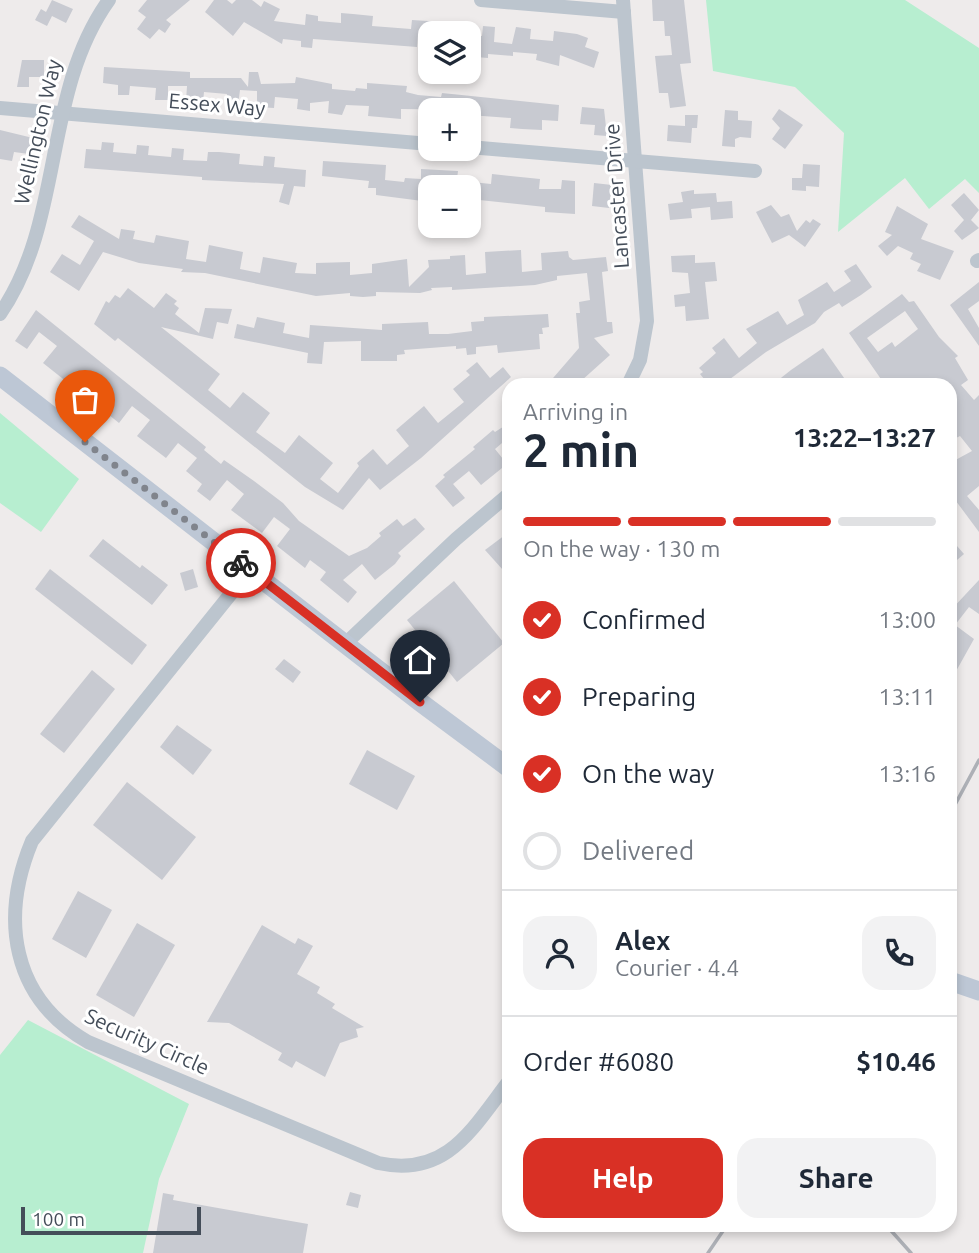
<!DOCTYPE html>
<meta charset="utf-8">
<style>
body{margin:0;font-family:Ubuntu,sans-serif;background:#f2f2f3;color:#1f2937;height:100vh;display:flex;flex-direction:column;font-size:26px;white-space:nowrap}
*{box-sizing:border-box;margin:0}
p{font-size:23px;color:#747a83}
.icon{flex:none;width:38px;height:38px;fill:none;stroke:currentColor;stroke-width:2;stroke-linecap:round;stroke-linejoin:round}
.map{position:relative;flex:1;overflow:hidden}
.sheet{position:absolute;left:502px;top:378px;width:455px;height:854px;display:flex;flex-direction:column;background:#fff;border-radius:21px;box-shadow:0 4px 10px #0003}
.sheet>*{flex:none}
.controls{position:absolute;left:418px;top:21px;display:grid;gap:14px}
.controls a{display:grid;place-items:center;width:63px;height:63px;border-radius:14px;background:#fff;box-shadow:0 4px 10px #0003;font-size:35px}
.scale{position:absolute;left:21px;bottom:18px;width:180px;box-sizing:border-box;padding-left:7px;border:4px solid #444d59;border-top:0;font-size:19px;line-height:24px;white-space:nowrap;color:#444d59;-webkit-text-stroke:5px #fff;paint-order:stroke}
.pin{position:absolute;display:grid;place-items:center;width:60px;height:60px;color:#fff;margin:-72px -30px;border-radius:50% 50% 50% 0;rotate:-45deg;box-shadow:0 0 7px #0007}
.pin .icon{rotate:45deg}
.courier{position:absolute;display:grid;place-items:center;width:70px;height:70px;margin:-35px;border:5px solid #d93025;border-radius:50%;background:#fff;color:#222;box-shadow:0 2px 9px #0007}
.head em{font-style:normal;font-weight:700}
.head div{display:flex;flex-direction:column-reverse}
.head{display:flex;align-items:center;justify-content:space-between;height:119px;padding:0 21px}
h1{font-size:46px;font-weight:700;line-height:52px}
.bar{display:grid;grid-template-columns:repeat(4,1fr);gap:10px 7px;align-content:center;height:84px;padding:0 21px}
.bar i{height:9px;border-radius:5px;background:#e0e1e3}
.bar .current{background:#d93025}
.bar p{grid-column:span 4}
.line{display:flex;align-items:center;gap:18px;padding:0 21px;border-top:2px solid #e0e1e3}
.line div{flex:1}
.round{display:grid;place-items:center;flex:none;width:74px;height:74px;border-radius:21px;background:#f2f2f3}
ol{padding:0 21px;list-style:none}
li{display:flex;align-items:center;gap:21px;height:77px}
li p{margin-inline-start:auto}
li .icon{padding:7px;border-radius:50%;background:#d93025;color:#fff;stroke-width:4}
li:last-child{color:#747a83}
li i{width:38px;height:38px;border:4px solid #e0e1e3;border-radius:50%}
.button{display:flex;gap:14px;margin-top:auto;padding:14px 21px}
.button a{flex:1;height:80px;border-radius:21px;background:#d93025;color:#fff;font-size:28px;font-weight:700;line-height:80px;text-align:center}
.button a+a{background:#f2f2f3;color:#1f2937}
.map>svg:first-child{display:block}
.green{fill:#b7eed0}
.building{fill:#c8cad1;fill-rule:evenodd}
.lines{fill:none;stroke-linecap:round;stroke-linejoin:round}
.street{stroke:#bcc5ce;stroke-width:14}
.secondary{stroke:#bdc7d5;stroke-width:19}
.rail{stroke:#adb0b6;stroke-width:3.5}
.done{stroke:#80848c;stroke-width:7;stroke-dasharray:0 12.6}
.route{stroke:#d93025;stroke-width:9}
.labels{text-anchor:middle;stroke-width:6;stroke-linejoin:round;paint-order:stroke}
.street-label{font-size:21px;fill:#444d59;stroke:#fff}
</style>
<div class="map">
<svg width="979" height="1253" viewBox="0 0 979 1253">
<rect width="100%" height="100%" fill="#eeebeb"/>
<!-- green -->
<g class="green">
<path d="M706 0H905L979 48V193L965 179 929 209 905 178 838 232 844 133 795 87 713 71Z"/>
<path d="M0 413 79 479 41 532 0 503Z"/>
<path d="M28 1020 189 1104 159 1179 143 1253H0V1055Z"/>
</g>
<!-- building -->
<g class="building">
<path d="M52 0 73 9 66 23 52 16 47 26 35 20 41 9 46 12Z"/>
<path d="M147 0H190L166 20 171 24 165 33 159 29 150 39 137 29 146 17 138 11Z"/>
<path d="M214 0H227L232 4 236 0H252L261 7 264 1 280 9 274 21 305 25 306 14 318 16V21L341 23V13L353 14 373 16 372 26 411 29 412 20 444 22 443 33 418 34 417 47 313 39 312 48 301 47V41L283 39 282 44 244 22 233 36 205 12Z"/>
<path d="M652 0H684L691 63 680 64 686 106 670 108 668 93H659L655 56 672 55 670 36H665L664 21H653Z"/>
<path d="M483 26 495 27 494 42 512 44 516 27 531 29 530 39 553 41 554 31 577 34 588 38 585 47 599 52 594 68 560 55 559 66 536 60 537 54 513 52V56L488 54V58L476 57 477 52 469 51V35L482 36Z"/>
<path d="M22 60H44V77H29V87H17Z"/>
<path d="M104 67 190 72V78H241L248 87 249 72H258L261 84 295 83 296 77 332 84V89L355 91 356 88 367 89V83L407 86 406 92 418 95 441 97 442 93 559 105 558 121 542 120V130L522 129 510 128 511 118 469 115V110L401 109V119L368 116 369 106 346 105 342 115 328 113 329 101 310 103V111L297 109 298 99 275 97 274 108 257 107V91L240 90 238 106 226 105 227 94 204 92 203 102 186 101 187 86H168V100H155L156 88 130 86 129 95H118V85L103 83Z"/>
<path d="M582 107 604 109 607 136 594 135 595 125 580 124Z"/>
<path d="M779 109 803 125 785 149 772 139 780 128 772 119Z"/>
<path d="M725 110 738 111V120L752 121 751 138 740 137 735 139V147L722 146Z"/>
<path d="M685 115H698L697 128H692L691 143 667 141 668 125 685 126Z"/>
<path d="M0 130 33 138 29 154 14 152 12 161 0 159Z"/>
<path d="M102 142 114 143 113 152 136 154 137 145 149 146 148 155 171 157 172 148 184 149 183 160 207 161 208 152H219L240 154 239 164 263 166 264 156 275 157 274 167 306 170 305 187 294 186 289 205 279 202 284 184 202 180V177L84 168 86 149 101 150Z"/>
<path d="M323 161 386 165 385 180 404 182 405 178 421 179V169L458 171 456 187H430V202L376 195V188H368L369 181 322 176Z"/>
<path d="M803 164 820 165 819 187 806 186V191L792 190V178H802Z"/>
<path d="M492 174 540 179 539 189H561L562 180 575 181V214L545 212V207L470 199 472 182 491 184Z"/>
<path d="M594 183 612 185 609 208 592 206Z"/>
<path d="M694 190V194L716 193 717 202 732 201 733 218 711 220 710 207 691 209 692 218 670 220 668 204 683 202 681 192Z"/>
<path d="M964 193 979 210 971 220 979 228 962 240 954 231 964 220 951 205Z"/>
<path d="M771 205 781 217 789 214 797 231 806 220 810 223 813 219 821 224 805 247 789 235 772 243 756 212Z"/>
<path d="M897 206 928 224 921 239 954 251 940 280 917 271 921 264 910 259 913 253 898 246 887 256 878 246 892 235 885 232Z"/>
<path d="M79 215 119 239 121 229 135 231 133 239 154 243 156 235 189 241 186 259 206 262 209 245 243 252 240 269 260 273 263 257 297 263 295 273 316 274V263L350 262V275L372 273V264L407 259 409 287 429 267 428 260 450 259V256L465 255 466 275 486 273 485 252 521 250 522 272 542 270 541 253 568 251 569 257 573 260 606 257 608 271 602 272 607 322H612L613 333 594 338 610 355 581 381 585 385H547L579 348 576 313H580L579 302 590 300 587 273 557 276V280L535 285 452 290V287L431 288 432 290 420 293 376 292V296L363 297 350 296V293L316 296 205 273 181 272 183 269 139 263 103 252 79 291 50 272 62 254 80 265 94 241 71 227Z"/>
<path d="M695 255V263L715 262 717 281 705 282 709 319 686 321 685 306 675 307 674 295 690 293 688 273 672 272 671 256Z"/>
<path d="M856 264 872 287 861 295 842 307 839 303 824 312 815 323 766 352 722 385H709L700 374 703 372 699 368 716 353 712 348 724 338 739 358 757 343 746 329 778 311 787 325 804 315 798 300 827 282 834 292 851 281 844 271Z"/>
<path d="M979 282V301L968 309 979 328V346L950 305Z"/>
<path d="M128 288 154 308 166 293 177 301 174 304 179 308 175 314 199 333 205 308 232 309 228 324 217 322 213 339 161 327 220 374 208 390 230 408 243 392 270 413 256 432 285 453 299 435 333 463 320 479 338 493 359 466 357 463 373 449 387 465 409 446 396 430 424 406 438 423 464 402 453 389 470 375 466 371 477 362 490 378 503 367 511 377 421 458 380 490 369 478 343 510 305 487 118 338 115 341 94 324 106 301 109 303 115 295 120 298Z"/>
<path d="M902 294 909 302 914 301 939 337 958 356 955 358 968 380 961 385 974 400 979 395V486L967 496 979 510V532L950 493V463L972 451 960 436 950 441V385H893L889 378 883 382 849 333ZM905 311 918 329 895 347 892 342 878 352 867 338Z"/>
<path d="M36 310 195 438 206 447 204 450 221 464 224 460 254 481 283 503 299 521 349 556 367 548 381 536 379 533 397 519 403 526 415 518 425 529 398 553 401 556 395 564 375 580 362 564 343 580 357 592 348 603 320 580 326 572 310 560 305 568 277 546 290 529 274 517 262 533 243 519 231 510 244 494 227 480 210 501 197 491 202 484 186 471 197 458 178 443 166 458 137 436 150 420 132 406 119 423 89 399 100 387 82 373 72 386 43 363 57 346 39 332 27 349 15 341Z"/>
<path d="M548 314 549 327 542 328 543 334H539L540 349 498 353 497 345 476 347V354L467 355 466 348 456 349V346L404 350 405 354 397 355V361H361V341L324 342 322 364 307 363 308 353 234 338 237 324 254 328 257 317 285 323 283 333 309 338 310 325 382 330V324L428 322 429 334H448L472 331 471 322 484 321V317Z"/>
<path d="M823 348 849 385H772L791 370Z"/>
<path d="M509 423V437L495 449 507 464 481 485 469 471 453 484 465 498 453 507 435 486 445 477 443 475 475 449 473 447 493 430 495 432Z"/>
<path d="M509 532V566L503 570 485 550Z"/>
<path d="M950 538 964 554 950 566Z"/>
<path d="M103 539 140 568 142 565 168 585 152 605 89 556Z"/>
<path d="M50 569 147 645 132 665 35 589Z"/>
<path d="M193 569 198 587 185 591 180 573Z"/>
<path d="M979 580V614L969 607 955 625 974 639 950 682V611Z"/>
<path d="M454 581 504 643 457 682 407 620Z"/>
<path d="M284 659 301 672 293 683 275 669Z"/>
<path d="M92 670 115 689 64 753 40 734Z"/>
<path d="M177 725 212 750 193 775 160 747Z"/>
<path d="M367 750 415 776 397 810 349 784Z"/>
<path d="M127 782 196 837 162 880 93 825Z"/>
<path d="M78 891 112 910 86 958 52 939Z"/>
<path d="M137 923 175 945 134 1017 96 995Z"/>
<path d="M262 925 295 944 298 938 313 946 297 974 320 987 317 993 335 1004 332 1008 364 1027 356 1029 358 1037 340 1043 325 1077 296 1061 292 1068 278 1060 282 1053 229 1023 207 1022Z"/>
<path d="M350 1192 361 1195 358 1208 346 1205Z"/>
<path d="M163 1193 174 1195 173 1200 308 1224 303 1253H153Z"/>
</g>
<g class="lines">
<!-- street -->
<g class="street">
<path d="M481 0 624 12"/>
<path d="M623 0 647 321 640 360 628 385"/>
<path d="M0 108 430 144"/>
<path d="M469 147 755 171"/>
<path d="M977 261 979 260"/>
<path d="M0 314C65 220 42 93 109 0"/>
<path d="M250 570 32 841C0 918 11 998 88 1042L378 1163C447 1178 472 1129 509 1081"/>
<path d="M345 644 456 539 509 494"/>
</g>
<!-- secondary -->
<g class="secondary">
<path d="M0 376 420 702 509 768"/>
<path d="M950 981 979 991"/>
</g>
<!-- rail -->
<g class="rail">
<path d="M950 814 979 760"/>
<path d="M886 1225 911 1253"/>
<path d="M708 1253 727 1225"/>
</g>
</g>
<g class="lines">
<!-- done -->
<path class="done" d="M85 442 241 563"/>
<!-- route -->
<path class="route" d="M241 563 420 702"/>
</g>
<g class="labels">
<!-- street labels -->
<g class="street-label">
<text transform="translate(217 105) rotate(5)" y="7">Essex Way</text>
<text transform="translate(38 132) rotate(-77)" y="7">Wellington Way</text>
<text transform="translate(617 196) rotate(-94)" y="7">Lancaster Drive</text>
<text transform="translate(147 1042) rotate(24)" y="7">Security Circle</text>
</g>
</g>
</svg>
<div class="controls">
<a><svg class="icon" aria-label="layers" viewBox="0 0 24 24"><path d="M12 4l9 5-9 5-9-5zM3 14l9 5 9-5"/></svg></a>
<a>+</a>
<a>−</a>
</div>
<div class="scale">100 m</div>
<div class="pin" style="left:85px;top:442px;background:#ea580c"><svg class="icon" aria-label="bag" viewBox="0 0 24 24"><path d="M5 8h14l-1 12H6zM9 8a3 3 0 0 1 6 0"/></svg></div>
<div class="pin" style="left:420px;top:702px;background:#1f2937"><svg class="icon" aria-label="home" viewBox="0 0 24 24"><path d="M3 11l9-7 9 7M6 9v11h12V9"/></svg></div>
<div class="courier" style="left:241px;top:563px"><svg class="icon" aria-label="bike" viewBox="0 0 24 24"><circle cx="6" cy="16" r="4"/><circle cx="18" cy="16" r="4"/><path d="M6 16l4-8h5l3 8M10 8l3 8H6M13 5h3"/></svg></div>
<section class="sheet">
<div class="head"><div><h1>2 min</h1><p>Arriving in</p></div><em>13:22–13:27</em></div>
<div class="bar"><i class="current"></i><i class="current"></i><i class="current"></i><i></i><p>On the way · 130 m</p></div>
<ol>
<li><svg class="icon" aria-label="check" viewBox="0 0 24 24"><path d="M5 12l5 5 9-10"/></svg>Confirmed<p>13:00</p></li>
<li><svg class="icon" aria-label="check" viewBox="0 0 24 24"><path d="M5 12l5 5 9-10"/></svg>Preparing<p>13:11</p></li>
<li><svg class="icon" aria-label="check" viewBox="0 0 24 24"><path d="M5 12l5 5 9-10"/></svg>On the way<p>13:16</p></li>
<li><i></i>Delivered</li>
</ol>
<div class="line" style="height:126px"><a class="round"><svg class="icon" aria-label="person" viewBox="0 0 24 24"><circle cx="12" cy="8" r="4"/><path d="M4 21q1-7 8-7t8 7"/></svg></a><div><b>Alex</b><p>Courier · 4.4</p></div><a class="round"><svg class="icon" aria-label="phone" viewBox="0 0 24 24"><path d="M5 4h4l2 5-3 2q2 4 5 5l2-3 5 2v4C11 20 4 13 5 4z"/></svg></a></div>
<div class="line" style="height:91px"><div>Order #6080</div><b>$10.46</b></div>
<div class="button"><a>Help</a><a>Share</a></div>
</section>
</div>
